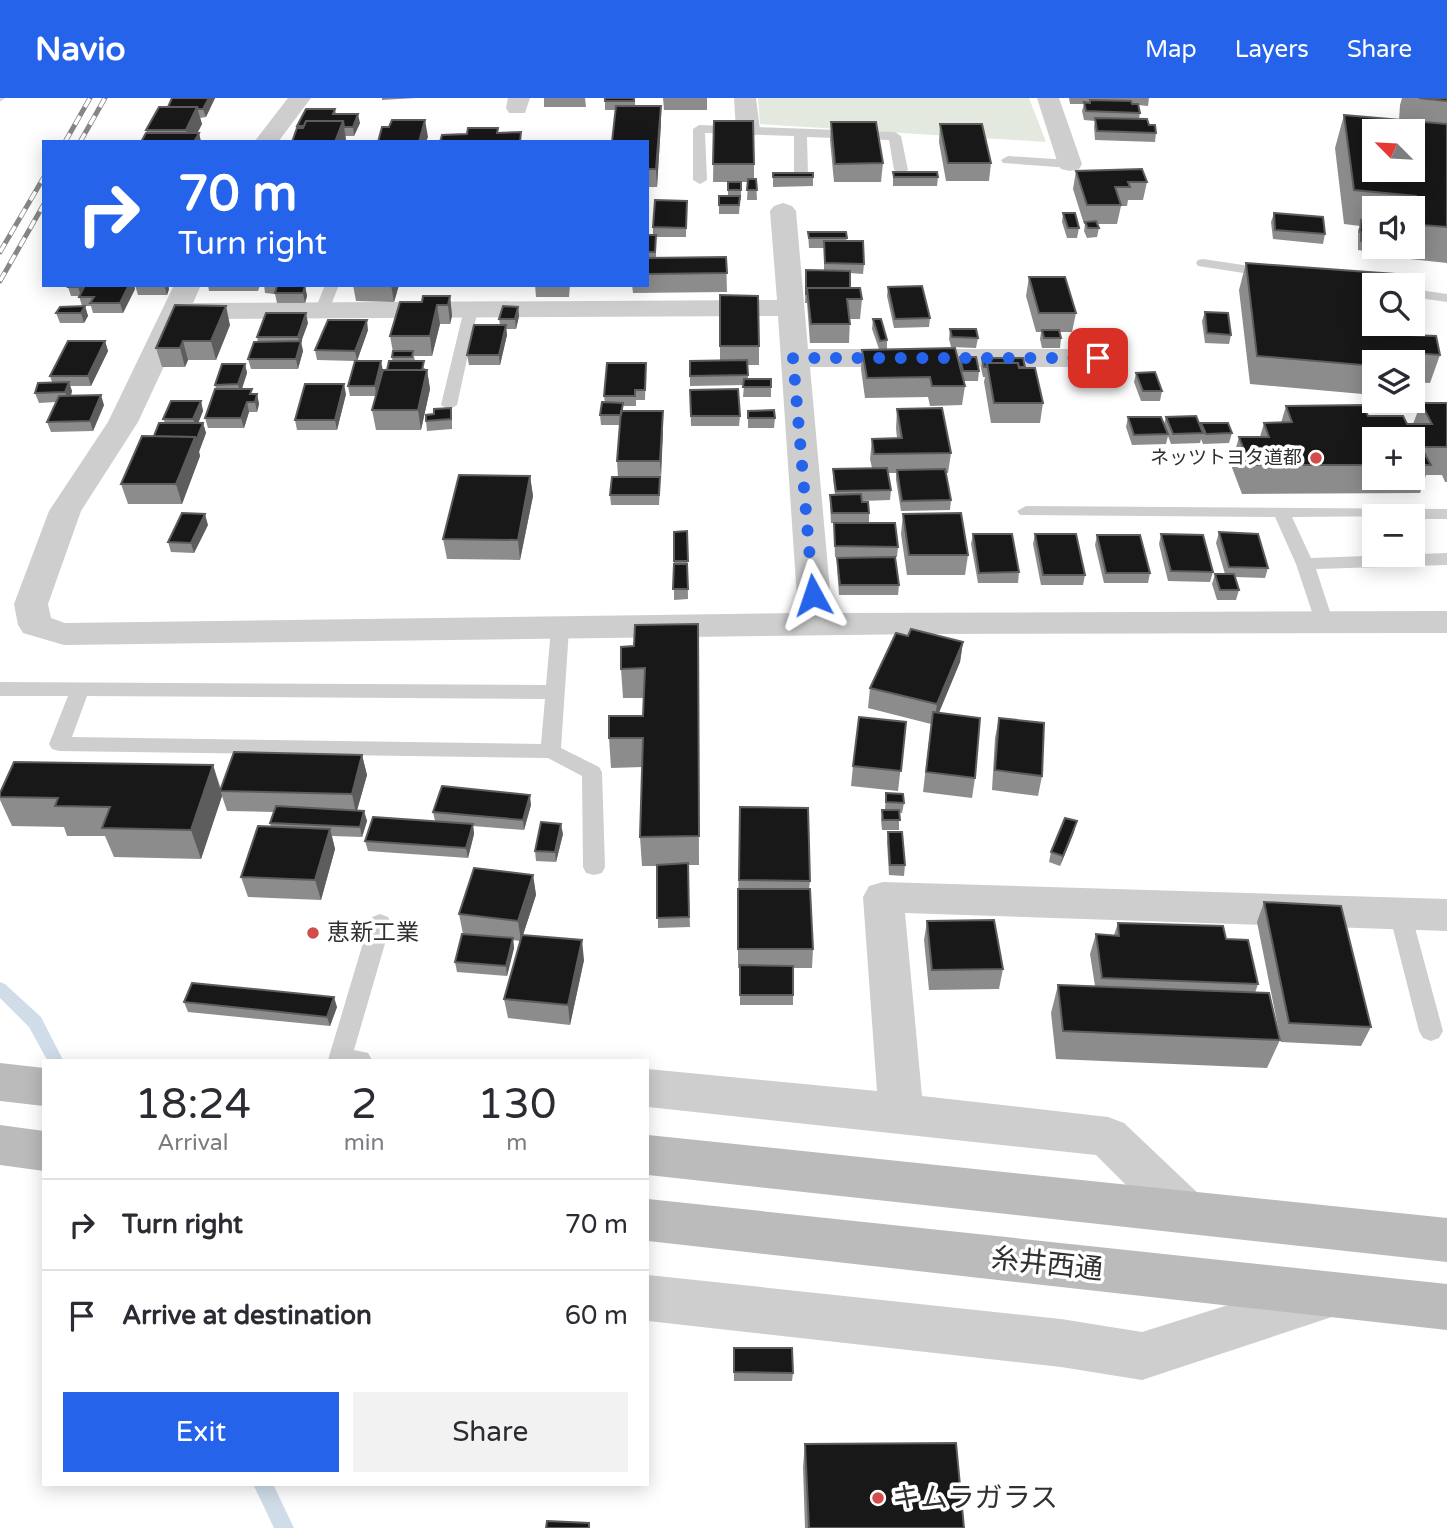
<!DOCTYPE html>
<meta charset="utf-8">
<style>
:root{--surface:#fff;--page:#f2f2f3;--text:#2b2b33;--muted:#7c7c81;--line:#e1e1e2;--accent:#2563eb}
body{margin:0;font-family:"Varela Round","Noto Sans JP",sans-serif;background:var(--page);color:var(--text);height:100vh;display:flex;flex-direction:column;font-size:26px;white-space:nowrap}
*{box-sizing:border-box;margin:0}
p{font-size:23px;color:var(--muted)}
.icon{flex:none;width:38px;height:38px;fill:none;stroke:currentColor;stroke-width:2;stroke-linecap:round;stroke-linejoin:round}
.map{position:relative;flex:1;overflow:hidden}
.panel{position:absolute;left:42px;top:961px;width:607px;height:427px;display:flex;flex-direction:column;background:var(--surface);border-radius:0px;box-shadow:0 4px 18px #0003}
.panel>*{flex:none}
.banner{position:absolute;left:42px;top:42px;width:607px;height:147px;border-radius:0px;box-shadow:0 4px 18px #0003;background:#2563eb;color:#fff;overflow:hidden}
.needle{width:46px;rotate:294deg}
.tools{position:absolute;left:1362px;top:21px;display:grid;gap:14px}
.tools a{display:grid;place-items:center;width:63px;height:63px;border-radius:0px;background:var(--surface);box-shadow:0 4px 18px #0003;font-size:35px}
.pin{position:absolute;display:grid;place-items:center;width:60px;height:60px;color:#fff;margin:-30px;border-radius:14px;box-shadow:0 4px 10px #0006}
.me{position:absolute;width:77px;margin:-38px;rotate:355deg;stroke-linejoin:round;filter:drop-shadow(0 0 5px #0008)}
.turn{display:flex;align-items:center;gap:24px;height:147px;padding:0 21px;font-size:32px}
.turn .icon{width:91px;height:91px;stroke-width:2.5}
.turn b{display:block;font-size:49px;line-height:60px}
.eta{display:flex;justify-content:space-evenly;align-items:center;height:119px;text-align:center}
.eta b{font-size:42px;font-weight:600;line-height:49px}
.button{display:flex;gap:14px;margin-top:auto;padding:14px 21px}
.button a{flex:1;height:80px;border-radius:0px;background:var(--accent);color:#fff;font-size:28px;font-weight:600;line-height:80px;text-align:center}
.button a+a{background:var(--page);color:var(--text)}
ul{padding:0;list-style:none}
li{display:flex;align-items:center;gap:21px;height:91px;padding:0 21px;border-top:2px solid var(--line)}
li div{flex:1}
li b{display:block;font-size:26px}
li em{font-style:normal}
header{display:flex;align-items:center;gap:42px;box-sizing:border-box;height:98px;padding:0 35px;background:var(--accent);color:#fff}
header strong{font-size:33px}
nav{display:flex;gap:38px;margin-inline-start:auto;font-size:24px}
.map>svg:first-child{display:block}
</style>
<header>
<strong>Navio</strong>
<nav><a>Map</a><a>Layers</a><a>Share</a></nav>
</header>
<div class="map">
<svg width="1447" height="1430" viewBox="0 0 1447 1430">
<rect width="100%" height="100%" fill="#fff"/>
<path fill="#e3e9df" d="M758 0H1029L1046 44 760 26Z"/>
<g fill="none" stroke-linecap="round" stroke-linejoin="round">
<path fill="#d0dde9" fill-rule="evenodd" d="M0 0H5L0 4Z
M0 884 5 886 41 919 63 962H47L29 929 0 900Z
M253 1386H273L294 1430H274Z"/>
<path fill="#cecece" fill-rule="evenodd" d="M699 27 895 34 901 38 908 72 901 76 894 72 889 42 807 39 808 77 801 81 794 77V38L705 35 707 82 700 86 693 82V31Z
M1008 58 1070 62 1077 66 1070 70 1003 65 1001 62Z
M1203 161 1270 171 1277 175 1270 179 1198 168 1196 165 1198 162Z
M325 187H339L329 212 322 216 315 212Z
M1412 191 1447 196V204L1412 199Z
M471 207 478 211 457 307 449 312 441 307 464 211Z
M1026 408 1447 411V421H1412V418L1292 419 1311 460 1447 455V467L1316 471 1333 523 1331 527H1317L1315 523 1296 466 1275 419 1020 417 1017 413Z
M560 525 567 527 569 531 561 650 599 669 602 674 605 769 602 775 594 777 586 775 583 769 582 678 548 660 59 653 52 651 49 646 68 598H0V584L546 587 551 531 553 527ZM87 598 545 601 541 646 72 639Z
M1400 806 1408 809 1411 815 1443 933 1439 940 1431 943 1423 940 1419 933 1389 815 1392 809Z
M380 816 388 819 391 825 354 952 368 955 372 962H328L369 825 372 819Z"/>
<path fill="#cecece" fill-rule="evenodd" d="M288 0H311L278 44H254Z
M508 0H530L525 15H509L506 10Z
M734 0H756L760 32 756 37H740L736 32Z
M1037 0H1059L1082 66 1079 71 1070 73 1061 71 1058 66Z
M783 105 792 108 796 113 808 251H1098L1108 254 1112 260 1108 266 1098 269H810L832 515 1447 513V535L928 536 64 547 23 535 18 527 14 506 49 413 108 324 174 187H201L193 205 777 202 770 113 774 108ZM778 218 798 515 65 525 51 520 48 506 81 413 138 324 186 221Z
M883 784 1447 801V833L905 815 922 998 1108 1019 1124 1025 1202 1099 1209 1114 1202 1129 1185 1135 1168 1129 1096 1057 648 1009V971L877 993 863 799 869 788Z
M1333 1174 1350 1181 1358 1197 1350 1213 1142 1282 1061 1269 648 1223V1177L1061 1221 1142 1234Z"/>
<path fill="#bbb" fill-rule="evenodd" d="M0 965 44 970V1008L0 1003Z
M0 1027 44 1033V1073L0 1067Z
M648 1037 1447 1120V1164L648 1077Z
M648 1101 1447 1186V1232L648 1143Z"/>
<defs>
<path id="rail" d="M65 44 90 0
M80 44 105 0
M0 154 44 79
M0 183 44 106"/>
</defs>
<use href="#rail" stroke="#868686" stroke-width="5"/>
<use href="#rail" stroke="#fff" stroke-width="3.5" stroke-dasharray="10" stroke-linecap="butt"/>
</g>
<path fill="#8c8c8c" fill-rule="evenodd" d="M215 0 206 19 200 20 202 26 197 35H199L201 44H141L147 35 146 32 168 9Z
M382 0H416L382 2Z
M544 0H585L586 9H544Z
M605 0H635V8H661V25L657 89H648V44L615 12H605Z
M663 0H707V12H664Z
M1069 0H1149L1148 8 1138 7 1140 15 1139 21 1149 27 1156 35 1155 44 1095 42 1094 29 1095 23 1084 22 1082 13 1084 6H1070Z
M1402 0H1447V165L1410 161 1408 149H1412V110H1374V149H1392L1389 157 1358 152V132L1360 128 1344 126 1335 50 1344 17 1399 22 1400 7Z
M335 11 336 16 360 25 354 38H345V44H292L297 28Z
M714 23 754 66V81H756L757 102H747L748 84H741V102H740L739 116H719V98H728V84H713Z
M831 24 883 65 881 84H834L830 42Z
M940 26 991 65 989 83H946L939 44Z
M1076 73 1147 84 1143 102H1128L1127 108H1121L1117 126H1097L1099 130 1097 139 1087 140 1084 133 1085 126H1084L1073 91Z
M893 74 938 79 937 88H893Z
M773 75 813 79V88L773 89Z
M687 103 686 139H656V160L726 159 727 194 633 195 632 187H648V137H653V129Z
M1063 115 1079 130 1077 140H1067L1062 124Z
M1274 115 1325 136 1323 146 1273 141 1271 124Z
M808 134 847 140 846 143 864 166 863 176 850 175V190L862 201 860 221H850L849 245H810L807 205H805L806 172H824V150H809Z
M1246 165 1410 237 1440 257 1430 285 1413 284 1412 286V264H1374V297L1250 286 1239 192Z
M1029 179 1076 215 1072 234H1060L1061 240 1060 250H1042L1040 241 1041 234H1036L1026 198Z
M85 187H134L135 191 123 215H93L91 208H82L79 198H71L68 189Z
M135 187H168L169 191 167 197H138Z
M208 187H260L258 193H209Z
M264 187 305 188 307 198 305 205H277L275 196 265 195Z
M353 187H399L394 204 356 203Z
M535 187H570L569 199H536Z
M888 189 930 220 929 229 894 230 887 198Z
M720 197 759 248V267H748V281L771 289V299H743L744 287 690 288V263L720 262Z
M450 198 452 218 450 226H440L432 258H414L415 263 427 272 430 291 421 332H376L372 312 376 298H350L348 288 355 263 317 262 315 252 368 232 357 263 383 272H387L392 263 393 254 390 238 422 204Z
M85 208 88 218 84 225H60L56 215Z
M518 209 519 218 516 231H506L507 237 500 267H469L467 257 500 227 499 221Z
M1205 214 1231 237 1229 246 1205 245 1202 223Z
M873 221 887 242V251L959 266 960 259 979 273 978 283H964L965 288 962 307 930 308 928 299 865 300 861 271 862 252 879 251 872 231Z
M308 225 301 244 303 253 298 271H251L248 261 258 244 257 239Z
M230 227 216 262H188L185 269H162L156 250Z
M950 231 978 240 976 250 951 249 949 241Z
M105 243 108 253 91 288H70L72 293 71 298 104 307 93 333 51 334 47 324 56 304 39 305 35 295 52 284 50 278Z
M1111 257 1124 263 1122 273H1110L1109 267Z
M982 260 1025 269V270L1043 305 1040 325H991L984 284 985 279H983L981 270Z
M646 265 645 302H636V308H623V313H663V332L659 407H611L610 397 618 379 617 363 620 327H601L600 317 605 305 604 298Z
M245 266 247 275 242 291 253 296H257L259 306 257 314H249L244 330H208L205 320 216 291 215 287Z
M1136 275 1162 293 1160 303H1141L1134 284Z
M690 292 740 318 739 328H691Z
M346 296 337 332H297L295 322Z
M201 303 203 313 198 325H203L206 335 199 353 200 358 182 406H128L121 386 154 338 165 325 163 321Z
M1421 305H1447V384H1445L1442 377H1426L1420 395 1242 396 1231 367 1239 339H1260L1264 325H1281L1286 308 1368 318 1407 326H1413ZM1374 341H1412V380H1374Z
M897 311 951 355 948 375H945L951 402 950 412 901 413 896 382V375H888L891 392 890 402 862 403 869 415V425L898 449 897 459H835L834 425H831L830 407V397H835L833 381V371L872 370 870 361 872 341 897 340 896 330Z
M748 313 775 320 774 330H748Z
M1128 319 1164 326 1166 319 1200 330 1201 325 1232 335 1229 345 1203 346 1201 341 1200 345 1171 346 1168 338 1166 346 1132 347 1126 329Z
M452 320V331L427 333 426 323Z
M530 378 533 398 520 462 447 461 443 441Z
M903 416 968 457 965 477H907L901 436Z
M208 427 194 455 171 454 168 444Z
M687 433 688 501 674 502V463Z
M1219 434 1268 470 1265 480 1235 479 1239 492 1236 502H1217L1212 486 1215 476H1225L1216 445Z
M973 436 1019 474 1018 485H978L971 446Z
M1035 436 1085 477 1083 487H1041L1033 446Z
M1161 436 1213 474 1210 484 1168 483 1159 446Z
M1097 437 1150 475 1148 485H1104L1095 447Z
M837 460 899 487 898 497H839L837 470Z
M698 526 699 767H688L690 829 658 830 657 768H642L640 739 642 669 611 670 609 640 643 618 644 600H623L621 571 634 548Z
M908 538 963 544 960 564 939 615 975 680 972 700 923 694 931 626 868 610 870 590Z
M999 620 1042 678 1038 698 992 692 995 640Z
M906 624 898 693 851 688 853 668Z
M362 657 367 677 357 712 364 713 367 723 362 739 332 738 335 751 321 802 248 799 241 779 271 729 270 725 274 714 227 713 222 698 201 761 114 759 105 738H67L64 729 12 728 0 702V695L213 667 221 691Z
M886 695 904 705 902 715H899V732H882L881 722 882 712H885Z
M531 707 524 732 473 728 474 736 468 760 368 753 365 743 435 723 433 714Z
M740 709 810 783 809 791 813 851 812 870H793V907H740V870H738V811Z
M888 734 905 767 904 778 889 777 887 744Z
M1074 734 1060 768 1049 764 1051 754Z
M563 736 556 764 536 763 535 753Z
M533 777 536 797 523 837 584 862 570 927 508 920 504 901 520 843 513 842 514 850 507 878 457 874 455 864 463 836 459 816Z
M1264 804 1371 929 1361 948 1281 944 1257 824Z
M927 823 1003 871 999 891 929 892 924 842Z
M1118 825 1226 841 1258 886 1255 895 1280 942 1267 970 1056 961 1051 915 1058 887 1095 888 1090 856 1096 836 1114 837Z
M184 904 337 909 330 928 188 914Z
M734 1250 793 1275 792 1283H734Z
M805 1346 964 1430H805L803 1369Z"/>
<path fill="#5d5d5d" d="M209 0H215L206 19 203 11Z
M661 8V25L657 89 656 71Z
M197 9 202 26 193 44H189L186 32Z
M358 16 360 25 354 38 353 29Z
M425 22 428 39 426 44H419Z
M343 23 346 41 345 44H335Z
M199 35 201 44H194Z
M79 187H85L81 198 78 189Z
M129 187H134L135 191 123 215 120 205Z
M164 187H168L169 191 167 197Z
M391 187H399L394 204Z
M305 188 307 198 305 205 303 195Z
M450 198 452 218 450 226 448 207Z
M437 207 440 226 432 258 430 238Z
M85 208 88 218 84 225 81 215Z
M226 208 230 227 216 262 211 243Z
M518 209 519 218 516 231 515 221Z
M306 215 308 225 301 244 303 253 298 271 296 261 300 248 298 239Z
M367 222 368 232 357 263 355 253Z
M506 227 507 237 500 267 499 257Z
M105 243 108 253 91 288 88 278Z
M183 243 188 262 185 269 180 250Z
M381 263 383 273 376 298 375 288Z
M245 266 247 275 240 296 238 286Z
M427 272 430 291 421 332 418 312Z
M69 284 72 293 69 304 65 294Z
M344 286 346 296 337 332 335 322Z
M257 296 259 306 257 314 255 304Z
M101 297 104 307 93 333 90 323Z
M201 303 203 313 196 331 193 321Z
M247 304 249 314 244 330 241 320Z
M663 313V332L661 382 660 363Z
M203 325 206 335 199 354 200 358 182 406 176 386 195 339Z
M530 378 533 398 520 462 518 442Z
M205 416 208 427 194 455 191 445Z
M963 544 960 564 934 626 937 606Z
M362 657 367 677 356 716 352 696Z
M213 667 222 698 201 761 191 732Z
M530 697 531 707 524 732 523 722Z
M364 713 367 723 362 739 360 729Z
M1077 723 1074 734 1060 768 1063 758Z
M473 726 474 736 468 760 466 750Z
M561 726 563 736 556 764 555 754Z
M330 731 335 751 321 802 315 782Z
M533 777 536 797 521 843 518 823Z
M513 840 514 850 507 878 506 868Z
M582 842 584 862 570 927 568 907Z
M334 899 337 909 330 928 327 919Z"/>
<path fill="#181818" stroke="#5d5d5d" stroke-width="2" fill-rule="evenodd" d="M172 0H209L203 11H198L197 9H168Z
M605 0H634V3H605Z
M1419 0H1447V3Z
M1090 2 1131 3 1132 6H1138L1140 15 1086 13 1084 4 1090 5Z
M616 8H661L656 71H648V44H612Z
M159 9H197L186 32H146Z
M306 11H335L333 16H358L353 29H344L343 23H306L304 28H297Z
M1344 17 1447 26V129L1421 127 1416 98 1354 92ZM1374 33H1412V72H1374Z
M1095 20 1147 21 1149 27H1155L1156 35 1097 33Z
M392 22H425L419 44H378L382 29H389Z
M306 23H343L335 44H292L297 30H303Z
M714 23H753L754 66H713Z
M831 24H876L883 65 835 66Z
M940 26H982L991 65H948Z
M468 30H498L497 35 521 34 520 44H440L442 37 467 36Z
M146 35H199L194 44H141Z
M1142 71 1147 84H1128L1130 89H1115L1121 107H1087L1076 73Z
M893 74H937L938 79H894Z
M773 75H813V79H773Z
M748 81H756L757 92H747Z
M728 84H741V92H728Z
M719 98H740L739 107H719Z
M655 102 687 103 686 130 653 129Z
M1063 115H1075L1079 130H1068Z
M1274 115 1323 119 1325 136 1275 132Z
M1361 122 1374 124V136L1360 134Z
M1096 123 1099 130H1088L1085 124Z
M808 134H846L847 140H809Z
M1361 136 1374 138V145L1361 143Z
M648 137H656L655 154H648Z
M824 143H863L864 166 825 165Z
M726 159 727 175 648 176V160Z
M1246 165 1395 176 1398 187H1374V226H1407L1410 237 1436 238 1440 257 1413 255 1418 271H1412V264H1374V268L1257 258Z
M806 172 850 173V190H807V196H806Z
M1029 179H1065L1076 215H1039Z
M69 187H79L78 189H68Z
M85 187H129L120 205H90L94 199H79Z
M277 188H305L303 195H275Z
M922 188 930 220 895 221 888 189Z
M807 190H860L862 201H847L850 226H811Z
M720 197 758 198 759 248H720Z
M423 198H450L448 207H437L430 238H390L400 204H422Z
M175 207 226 208 211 243H183L180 250H156Z
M85 208 81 215H56L60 209Z
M503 208 518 209 515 221H499Z
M1205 214 1228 215 1231 237 1207 235Z
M266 215H306L298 239H257Z
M873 221H881L887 242 880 243Z
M328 222H367L355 253 315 252Z
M474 227H506L499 257H467Z
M950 231H976L978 240 952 239Z
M1042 232H1059L1061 240H1044Z
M68 243H105L88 278H50Z
M301 243 296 261H248L254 244Z
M955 250 965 288H932L930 279 867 280 862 252Z
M393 253H413L412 259H392Z
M1111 257H1123L1124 263H1112Z
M960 259H976L979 273H963Z
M982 260H1023L1025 269H1019L1018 265H987L986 269H984Z
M747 262 748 277 690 278V263Z
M355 263H381L375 288H348Z
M389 263H424L422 272H387Z
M607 265H646L645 292H635V298H604Z
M987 265H1018L1019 270H1035L1043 305H994Z
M222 266H245L238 286 215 287Z
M383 272H427L418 312H372Z
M1155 274 1162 293H1143L1136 275Z
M744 281H771V289H743Z
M69 284 65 294 35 295 38 285Z
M305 286H344L335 322H295Z
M215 291H252L250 296H257L255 304H247L241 320H205Z
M738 291 740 318H691L690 292Z
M101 297 90 323 47 324 59 298Z
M171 303H201L193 321H163Z
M602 304 623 305 621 317H600Z
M1421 305H1447V349H1421L1431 367H1412V341H1374V367H1250L1239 339H1269L1264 325 1292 324 1286 308 1363 307 1368 318H1403L1407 326H1432Z
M451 310V321L426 323V317L434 316V311Z
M942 310 951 355 874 356 872 341 902 340 897 311Z
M774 312 775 320H748V313Z
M621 313H663L660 363H617Z
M1196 318 1203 335 1173 336 1166 319Z
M1128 319H1161L1168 336 1134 337Z
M159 325H203L196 343 195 339 154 338Z
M1201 325H1228L1232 335 1206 336Z
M142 338 195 339 176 386H121Z
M887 370 891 392 836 393 833 371Z
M945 371 951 402 902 403 897 372Z
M459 377 530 378 518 442 443 441Z
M612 379H660L659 397H610Z
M861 396 862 404H868L869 415H832L830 397Z
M182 415 205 416 191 445 168 444Z
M961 415 968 457H909L903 416Z
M834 425H895L898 449 835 448Z
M687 433 688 463H674V434Z
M1219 434 1258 436 1268 470 1229 469Z
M973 436H1012L1019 474 979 475Z
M1035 436H1076L1085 477H1043Z
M1161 436 1203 437 1213 474 1171 473Z
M1097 437H1140L1150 475H1106Z
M895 459 899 487H840L837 460Z
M674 466H687L688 491H673Z
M1215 476H1234L1239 492H1220Z
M698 526 699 738 640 739 643 640H609V618H643L645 570 621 571V549L634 548 635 527Z
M911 531 963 544 937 606 870 590 896 535 908 538Z
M933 614 980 620 975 680 926 674Z
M859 619 906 624 901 673 853 668Z
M999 620 1044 625 1042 678 995 672Z
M234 654 362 657 352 696 220 693Z
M14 664 213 667 191 732 102 730 110 709 55 708 58 700 0 699V695Z
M442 688 530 697 523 722 433 714Z
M886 695 903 696 904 705 886 704Z
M276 708 364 713 360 729 270 725Z
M740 709 808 710 810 783 739 782Z
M882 712H899L900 722H883Z
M373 719 473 726 466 750 365 743Z
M1065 720 1077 723 1063 758 1051 754Z
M541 724 561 726 555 754 535 753Z
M258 728 330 731 315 782 241 779Z
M888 734H902L905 767H890Z
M688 765 689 819 657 820V767Z
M474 770 533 777 518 823 459 816Z
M738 791H810L813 851H738Z
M1264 804 1341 808 1371 929 1289 925Z
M994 822 1003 871 932 872 927 823Z
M1118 825 1223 828 1226 841 1248 842 1258 886 1102 880 1096 836 1119 838Z
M462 836 513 840 506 868 455 864Z
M522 837 582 842 568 907 504 901Z
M740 867 793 868V897H740Z
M192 885 334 899 327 919 184 904Z
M1058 887 1269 895 1280 942 1063 933Z
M734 1250H792L793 1275 734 1274Z
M956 1345 964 1430H809L805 1346Z
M547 1423 589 1425V1430H546Z"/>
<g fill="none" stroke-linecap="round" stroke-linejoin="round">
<path stroke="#2563eb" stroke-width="12" stroke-dasharray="0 21.6" d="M813 497 793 260H1098"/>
</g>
<g fill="#d04d4c" stroke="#fff" stroke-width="2.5">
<circle cx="1316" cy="360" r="7"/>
<circle cx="313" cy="835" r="7"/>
<circle cx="878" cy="1400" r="7"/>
</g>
<g text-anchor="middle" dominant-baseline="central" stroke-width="7" stroke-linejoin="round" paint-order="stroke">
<g font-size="19" fill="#313131" stroke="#fff" text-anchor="end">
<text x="1302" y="360">ネッツトヨタ道都</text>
</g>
<g font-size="23" fill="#313131" stroke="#fff" text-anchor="start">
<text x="327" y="835">恵新工業</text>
</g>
<g font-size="28" fill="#313131" stroke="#fff">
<text transform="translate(1047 1166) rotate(6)">糸井西通</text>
</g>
<g font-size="28" fill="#313131" stroke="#fff" text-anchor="start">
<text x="892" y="1400">キムラガラス</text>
</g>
</g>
</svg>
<div class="tools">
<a><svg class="needle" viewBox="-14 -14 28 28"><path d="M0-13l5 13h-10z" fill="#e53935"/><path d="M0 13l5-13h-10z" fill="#7c7c81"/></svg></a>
<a><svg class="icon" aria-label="sound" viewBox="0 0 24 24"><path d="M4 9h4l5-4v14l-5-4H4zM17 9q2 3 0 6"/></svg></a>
<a><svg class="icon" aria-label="search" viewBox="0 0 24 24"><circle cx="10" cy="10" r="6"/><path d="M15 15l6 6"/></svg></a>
<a><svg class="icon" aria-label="layers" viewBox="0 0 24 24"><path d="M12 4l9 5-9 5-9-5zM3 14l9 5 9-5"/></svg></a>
<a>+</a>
<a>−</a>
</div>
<div class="pin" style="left:1098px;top:260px;background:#d93025"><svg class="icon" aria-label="arrive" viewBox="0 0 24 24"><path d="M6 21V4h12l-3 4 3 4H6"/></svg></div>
<svg class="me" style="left:813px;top:497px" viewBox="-20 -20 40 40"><path d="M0-17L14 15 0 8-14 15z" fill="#2563eb" stroke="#fff" stroke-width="4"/></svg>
<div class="banner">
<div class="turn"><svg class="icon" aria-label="right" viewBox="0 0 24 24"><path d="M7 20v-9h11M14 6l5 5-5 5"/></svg><div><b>70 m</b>Turn right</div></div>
</div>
<section class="panel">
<div class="eta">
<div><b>18:24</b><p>Arrival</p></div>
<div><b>2</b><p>min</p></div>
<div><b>130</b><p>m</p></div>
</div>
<ul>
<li><svg class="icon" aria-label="right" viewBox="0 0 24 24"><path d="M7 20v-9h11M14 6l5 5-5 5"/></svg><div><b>Turn right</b></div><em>70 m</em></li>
<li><svg class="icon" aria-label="arrive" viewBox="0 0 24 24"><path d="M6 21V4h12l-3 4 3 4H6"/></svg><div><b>Arrive at destination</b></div><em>60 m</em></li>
</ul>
<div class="button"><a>Exit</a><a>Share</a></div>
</section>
</div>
